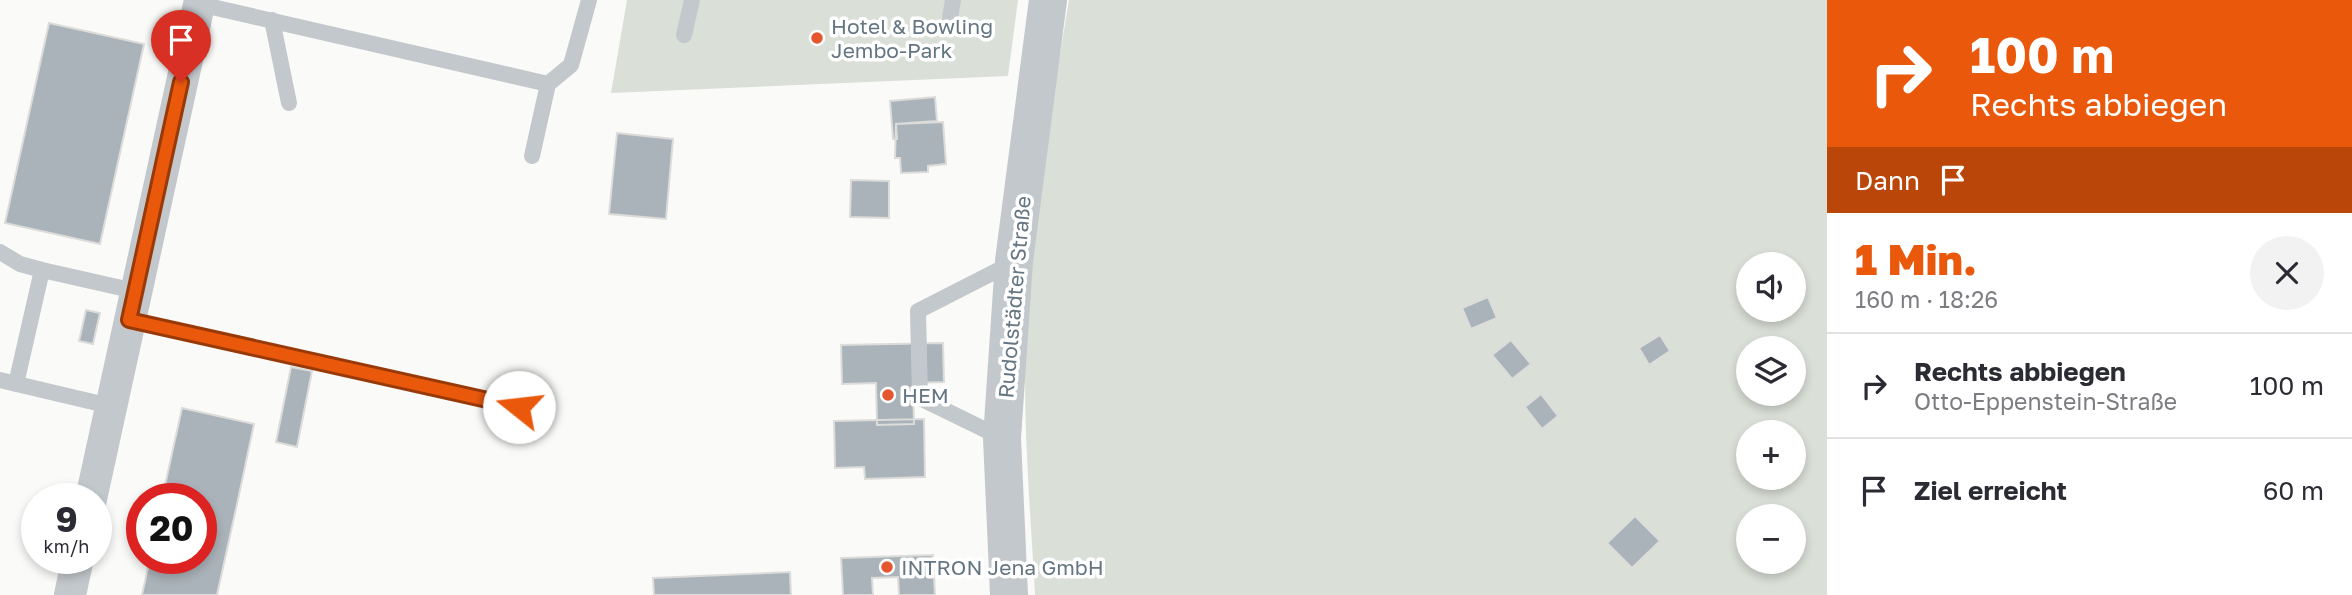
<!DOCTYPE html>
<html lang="de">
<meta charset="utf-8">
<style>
:root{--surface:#fff;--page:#f2f2f3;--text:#2b2b33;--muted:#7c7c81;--line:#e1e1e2;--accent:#ea580c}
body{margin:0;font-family:"Golos Text",sans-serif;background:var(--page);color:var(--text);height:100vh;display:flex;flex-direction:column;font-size:26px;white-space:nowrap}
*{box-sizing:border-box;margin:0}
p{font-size:23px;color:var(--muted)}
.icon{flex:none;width:38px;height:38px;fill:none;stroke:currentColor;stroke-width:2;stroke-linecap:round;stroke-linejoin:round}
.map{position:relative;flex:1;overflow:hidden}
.side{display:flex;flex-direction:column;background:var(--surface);width:525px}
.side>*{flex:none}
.top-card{background:#ea580c;color:#fff;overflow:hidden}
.tools{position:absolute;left:1736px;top:252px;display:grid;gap:14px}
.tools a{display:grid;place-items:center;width:70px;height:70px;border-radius:50%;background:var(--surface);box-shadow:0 4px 10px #0003;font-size:35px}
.speed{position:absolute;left:21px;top:483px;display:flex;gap:14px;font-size:35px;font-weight:700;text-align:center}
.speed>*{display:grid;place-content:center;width:91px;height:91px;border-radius:50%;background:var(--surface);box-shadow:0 4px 10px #0003;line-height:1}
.speed small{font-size:18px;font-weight:400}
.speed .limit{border:10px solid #d22;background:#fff;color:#111}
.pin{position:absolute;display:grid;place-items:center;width:60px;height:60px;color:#fff;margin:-72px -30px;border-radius:50% 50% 50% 0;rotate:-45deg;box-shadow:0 0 7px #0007}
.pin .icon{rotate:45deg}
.me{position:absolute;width:77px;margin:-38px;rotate:286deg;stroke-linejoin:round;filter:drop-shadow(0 0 5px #0008)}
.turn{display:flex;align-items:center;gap:24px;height:147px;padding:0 28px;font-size:32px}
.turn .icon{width:91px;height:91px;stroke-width:2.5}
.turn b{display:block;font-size:49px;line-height:60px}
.then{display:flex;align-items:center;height:66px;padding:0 28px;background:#0003;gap:14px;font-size:26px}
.round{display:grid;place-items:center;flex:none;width:74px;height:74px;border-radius:37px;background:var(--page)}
.headline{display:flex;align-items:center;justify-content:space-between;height:119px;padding:0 28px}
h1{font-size:42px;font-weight:800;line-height:52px;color:var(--accent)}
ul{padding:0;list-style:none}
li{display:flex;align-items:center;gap:21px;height:105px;padding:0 28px;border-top:2px solid var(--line)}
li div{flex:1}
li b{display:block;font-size:26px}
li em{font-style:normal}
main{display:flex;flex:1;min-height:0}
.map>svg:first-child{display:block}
</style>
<main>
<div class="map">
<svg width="1827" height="595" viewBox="0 0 1827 595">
<rect width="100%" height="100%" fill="#fafaf8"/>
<path fill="#dadfd7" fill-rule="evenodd" d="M627 0H1018L1008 76 611 93Z
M1069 0H1827V595H1035C1030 501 1021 407 1027 312 1034 207 1052 104 1069 0ZM1748 264H1794V310H1748ZM1748 348H1794V394H1748ZM1748 432H1794V478H1748ZM1748 516H1794V562H1748Z"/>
<path fill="#aab3b9" stroke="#dcdcda" stroke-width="2" d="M49 23 144 44 100 244 5 223Z
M935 97 937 121 896 124 897 139H893L890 101Z
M943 122 946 164 928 166V172L901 173 900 158H895L896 124Z
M617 133 673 139 666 219 609 214Z
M851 180 889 181V218L850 217Z
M1488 297 1497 318 1471 329 1462 308Z
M86 310 100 313 93 344 79 341Z
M1660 335 1670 351 1649 365 1639 348Z
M1511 340 1531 364 1512 379 1492 355Z
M943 343 944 382 913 383 914 424 877 425 876 383 842 384 841 345Z
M291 367 312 371 297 447 276 442Z
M1541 394 1558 416 1542 429 1525 407Z
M182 408 254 424 239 495 217 595H142L150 558H201V499H162Z
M924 419 925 477 865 479 864 467 835 468 834 421Z
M1635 516 1660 541 1632 568 1607 543Z
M933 555 935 595H899L898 577 872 578 873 595H843L841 558Z
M790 572 791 595H654L653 578Z"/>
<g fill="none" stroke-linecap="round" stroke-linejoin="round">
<path stroke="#c3c8cc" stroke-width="16" d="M199 4 548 84 571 65 589 0
M950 18 953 0
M272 20 289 103
M684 35 692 0
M532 156 548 84
M0 252 20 264 42 270
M129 320 519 407
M0 380 110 406
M16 384 42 270 135 291
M1002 438 920 398 918 311 1012 263"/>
<path stroke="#c3c8cc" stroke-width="32" d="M91 499 200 0
M70 595 78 558"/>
<path stroke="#c3c8cc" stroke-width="38" d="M1009 595 1002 438 1014 261 1048 0"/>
</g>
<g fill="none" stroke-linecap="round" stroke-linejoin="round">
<defs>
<path id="route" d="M181 82 129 320 519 407"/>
</defs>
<use href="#route" stroke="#983908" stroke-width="18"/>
<use href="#route" stroke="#ea580c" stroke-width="12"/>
</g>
<g fill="#e4572e" stroke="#fff" stroke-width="2.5">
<circle cx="817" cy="38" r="7"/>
<circle cx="888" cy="395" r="7"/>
<circle cx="887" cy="567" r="7"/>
</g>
<g text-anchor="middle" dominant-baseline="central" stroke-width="7" stroke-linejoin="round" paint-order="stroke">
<g font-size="21" fill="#657683" stroke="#fff" text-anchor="start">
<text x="831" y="26">Hotel &amp; Bowling<tspan x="831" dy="24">Jembo-Park</tspan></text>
<text x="902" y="395">HEM</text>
<text x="901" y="567">INTRON Jena GmbH</text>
</g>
<g font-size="21" fill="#657683" stroke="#fff">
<text transform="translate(1014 297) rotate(-85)">Rudolstädter Straße</text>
</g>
</g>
</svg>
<div class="tools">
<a><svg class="icon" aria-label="sound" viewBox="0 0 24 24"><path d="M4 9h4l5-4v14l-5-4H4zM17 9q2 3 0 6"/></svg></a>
<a><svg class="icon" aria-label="layers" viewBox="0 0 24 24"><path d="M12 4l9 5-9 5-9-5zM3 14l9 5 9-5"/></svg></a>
<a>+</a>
<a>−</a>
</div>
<div class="speed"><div>9<small>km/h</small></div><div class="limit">20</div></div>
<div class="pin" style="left:181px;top:82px;background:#d93025"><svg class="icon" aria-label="arrive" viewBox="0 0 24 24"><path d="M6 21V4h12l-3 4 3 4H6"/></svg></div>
<svg class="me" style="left:519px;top:407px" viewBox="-20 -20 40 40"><circle r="19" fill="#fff"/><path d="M0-13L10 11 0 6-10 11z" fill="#ea580c"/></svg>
</div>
<section class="side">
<div class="top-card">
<div class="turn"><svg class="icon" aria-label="right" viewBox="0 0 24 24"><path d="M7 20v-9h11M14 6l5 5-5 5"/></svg><div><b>100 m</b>Rechts abbiegen</div></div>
<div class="then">Dann<svg class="icon" aria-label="arrive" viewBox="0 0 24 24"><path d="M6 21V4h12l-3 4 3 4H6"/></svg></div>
</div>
<div class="headline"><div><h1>1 Min.</h1><p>160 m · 18:26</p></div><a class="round"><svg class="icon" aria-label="close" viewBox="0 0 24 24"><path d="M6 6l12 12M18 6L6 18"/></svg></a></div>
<ul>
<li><svg class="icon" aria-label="right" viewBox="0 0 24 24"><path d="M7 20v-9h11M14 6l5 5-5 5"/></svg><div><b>Rechts abbiegen</b><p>Otto-Eppenstein-Straße</p></div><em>100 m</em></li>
<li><svg class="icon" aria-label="arrive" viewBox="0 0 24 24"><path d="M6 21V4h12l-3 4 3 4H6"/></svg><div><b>Ziel erreicht</b></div><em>60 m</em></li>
</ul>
</section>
</main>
